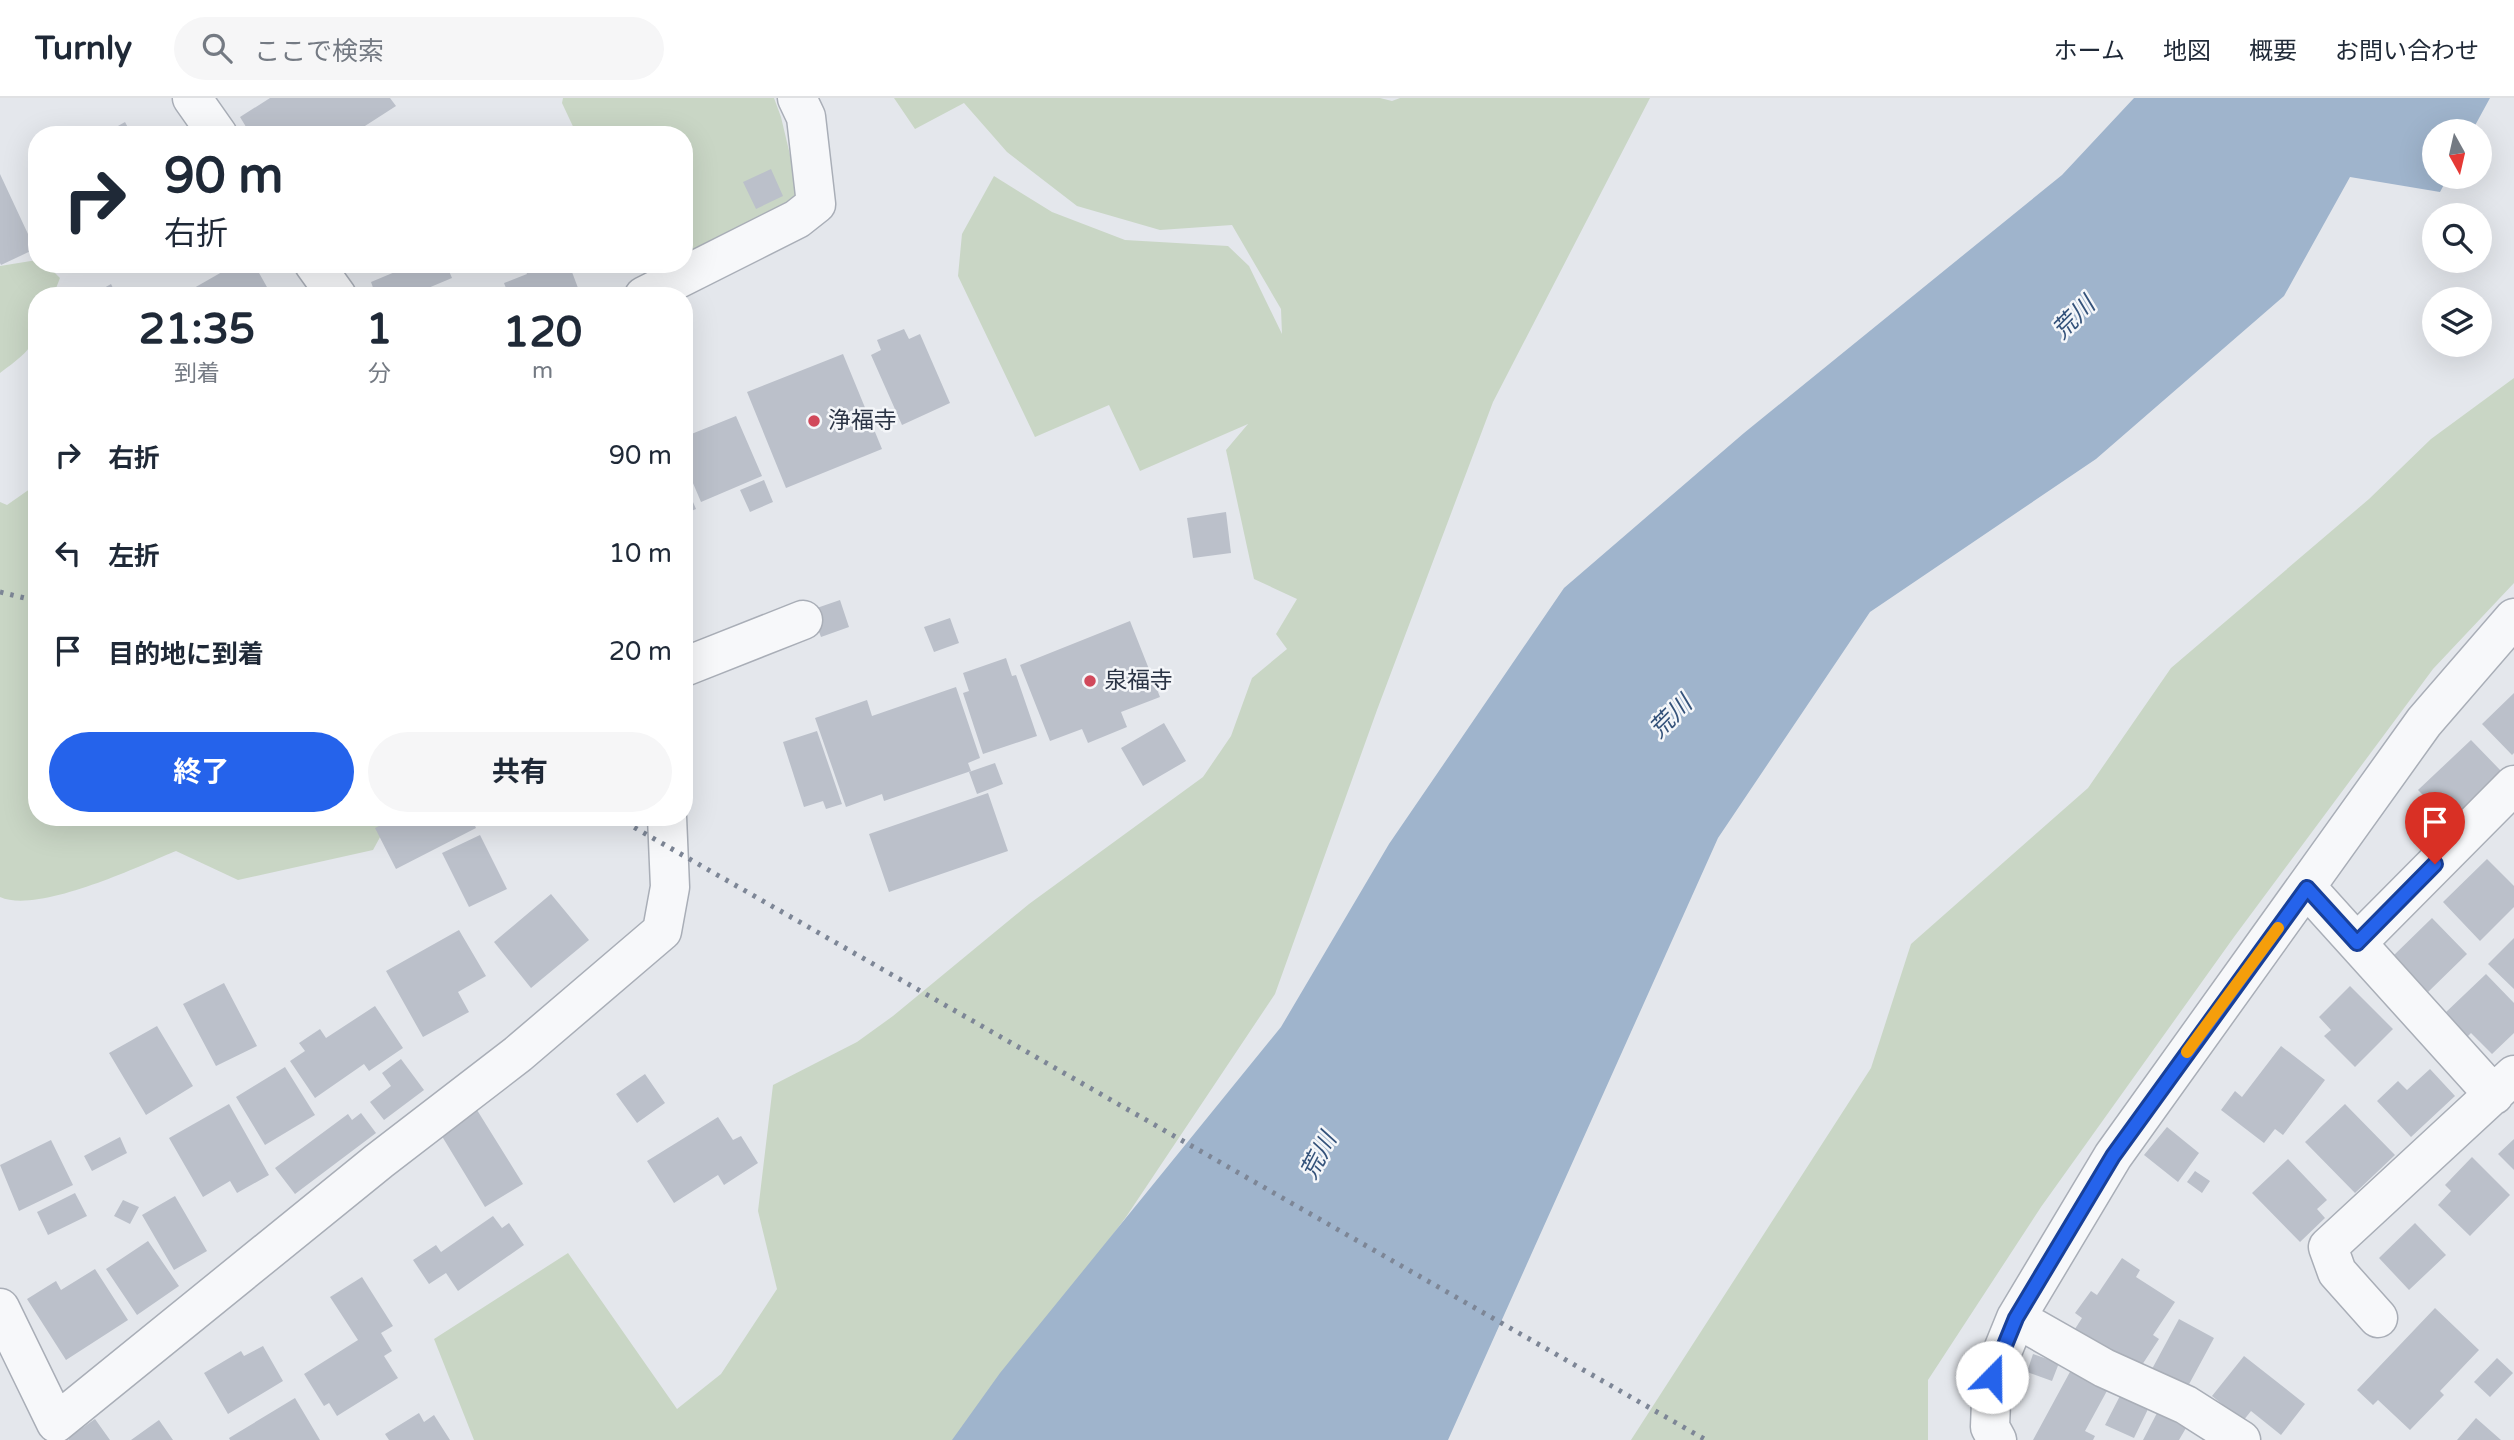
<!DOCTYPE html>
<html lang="ja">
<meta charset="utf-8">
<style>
:root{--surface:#fff;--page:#f6f6f7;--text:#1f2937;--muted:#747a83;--line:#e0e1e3;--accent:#2563eb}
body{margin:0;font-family:"Varela Round","Noto Sans JP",sans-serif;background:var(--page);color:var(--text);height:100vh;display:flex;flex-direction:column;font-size:26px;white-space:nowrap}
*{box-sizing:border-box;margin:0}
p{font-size:23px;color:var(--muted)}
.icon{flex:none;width:38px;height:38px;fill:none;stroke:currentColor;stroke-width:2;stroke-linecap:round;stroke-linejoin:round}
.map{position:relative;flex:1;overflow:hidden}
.sheet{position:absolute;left:28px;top:189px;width:665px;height:539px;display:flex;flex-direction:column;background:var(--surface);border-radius:28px;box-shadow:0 7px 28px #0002}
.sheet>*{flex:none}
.top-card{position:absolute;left:28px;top:28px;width:665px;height:147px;border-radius:28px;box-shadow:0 7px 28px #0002;background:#fff;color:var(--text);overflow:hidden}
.needle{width:46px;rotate:172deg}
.controls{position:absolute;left:2422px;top:21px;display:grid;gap:14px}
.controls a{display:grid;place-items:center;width:70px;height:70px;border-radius:50%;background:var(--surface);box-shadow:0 7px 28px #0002;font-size:35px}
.pin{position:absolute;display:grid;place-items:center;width:60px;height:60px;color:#fff;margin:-72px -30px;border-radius:50% 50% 50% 0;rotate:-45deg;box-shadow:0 0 7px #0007}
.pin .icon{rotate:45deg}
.me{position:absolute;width:77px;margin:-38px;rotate:22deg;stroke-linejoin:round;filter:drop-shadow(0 0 5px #0008)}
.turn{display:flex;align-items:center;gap:24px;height:147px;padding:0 21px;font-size:32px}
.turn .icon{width:91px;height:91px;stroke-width:2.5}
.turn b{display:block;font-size:49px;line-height:60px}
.eta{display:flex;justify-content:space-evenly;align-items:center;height:119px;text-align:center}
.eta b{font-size:42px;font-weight:700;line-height:49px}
.action{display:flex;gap:14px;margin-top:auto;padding:14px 21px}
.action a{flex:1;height:80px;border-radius:42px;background:var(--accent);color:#fff;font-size:28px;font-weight:700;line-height:80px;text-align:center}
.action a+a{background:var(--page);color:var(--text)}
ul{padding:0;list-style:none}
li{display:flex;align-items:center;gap:21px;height:98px;padding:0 21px}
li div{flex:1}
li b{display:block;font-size:26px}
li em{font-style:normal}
header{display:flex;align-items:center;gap:42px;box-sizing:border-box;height:98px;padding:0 35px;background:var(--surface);border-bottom:2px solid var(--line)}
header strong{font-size:33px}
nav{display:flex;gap:38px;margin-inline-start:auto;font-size:24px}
.search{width:490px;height:63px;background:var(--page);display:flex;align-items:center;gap:18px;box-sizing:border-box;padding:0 24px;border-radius:38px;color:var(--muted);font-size:26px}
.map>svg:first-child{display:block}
</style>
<header>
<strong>Turnly</strong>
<div class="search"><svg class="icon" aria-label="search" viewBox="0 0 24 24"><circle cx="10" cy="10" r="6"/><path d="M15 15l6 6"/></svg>ここで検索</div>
<nav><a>ホーム</a><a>地図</a><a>概要</a><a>お問い合わせ</a></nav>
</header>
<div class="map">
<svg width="2514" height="1342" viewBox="0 0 2514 1342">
<rect width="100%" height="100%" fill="#e4e7ec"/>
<path fill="#c9d6c5" d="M563 0H774L781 19 799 95 790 110 684 162V37H577L562 5Z
M894 0H1380L1392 3 1400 0H1650L1493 304 1377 612 1275 896 1126 1119 959 1342H474L434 1241 568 1155 677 1311 721 1276 777 1191 758 1113 773 987 857 944 893 918 1029 806 1203 679 1231 638 1252 580 1287 551 1276 536 1297 501 1254 481 1226 352 1248 326 1140 373 1109 307 1035 339 958 178 962 136 994 78 1052 114 1125 142 1228 148 1249 168 1282 236 1281 211 1232 127 1160 132 1077 108 1007 54 964 5 915 31Z
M37 162V166H46L60 180 53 198H37C37 245 39 246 0 275V168Z
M2514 280V485L2433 571 2234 839 2041 1109 1928 1282V1342H1631L1871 970 1911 846 2088 690 2171 570 2369 401 2431 341Z
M37 386V719H391L373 752 238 782 176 753C137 769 38 816 0 799V404L7 407Z"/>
<path fill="#9fb4cc" d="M2134 0H2490L2472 33H2434V79H2448L2440 94 2350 79 2284 198 2096 361 1870 514 1718 740 1448 1342H952L1000 1275 1281 929 1389 746 1564 490 1744 335 2062 77Z"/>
<path fill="#bbc0ca" d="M270 0H390L396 8 351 37H346L341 29 328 37H251L240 19Z
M125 24 132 37H102Z
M771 71 783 98 756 111 743 84Z
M0 76 35 151 1 167 0 165Z
M236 166H254L272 198H180Z
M414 166H446L452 180 409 198H376L371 184Z
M539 166H569L581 198H509L504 185 527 176 525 172Z
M111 186 117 198H90Z
M904 231 909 241 920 236 950 305 902 327 871 257 881 252 877 242Z
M843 256 882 351 786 390 747 294Z
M736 318 762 378 701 404 684 364V339Z
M764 382 773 404 750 414 740 392Z
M684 383 696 411 684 416Z
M1226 414 1231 455 1193 460 1187 420Z
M840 502 849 529 821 539 811 512Z
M950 520 959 545 934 554 924 529Z
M1130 523 1160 599 1121 614 1127 629 1088 645 1082 631 1050 643 1020 567Z
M1006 560 1012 578 1016 577 1037 638 983 656 963 595 969 593 963 575Z
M956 589 980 660 968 665 971 673 884 703 882 696 846 709 815 620 867 602 872 618Z
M2514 595V655L2512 657 2482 626Z
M1164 625 1186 663 1143 688 1121 650Z
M817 633 842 706 826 711 823 703 804 709 783 644Z
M2471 642 2503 675 2450 725 2418 692Z
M995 665 1003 686 977 696 969 674Z
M988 695 1008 753 889 794 869 736Z
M396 719H471L476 730 396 771 375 730Z
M480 737 507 791 469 809 442 755Z
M2487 761 2514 788V809L2480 843 2443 804Z
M551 796 589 842 531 890 494 844Z
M2432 820 2467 856 2426 896 2391 860Z
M459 832 486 878 458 894 469 914 423 939 386 873Z
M2514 840V891L2488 866Z
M2486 876 2514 905V935L2492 956 2471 935 2466 940 2444 916Z
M224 885 257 948 216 968 183 906Z
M2350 888 2393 931 2355 969 2324 938 2331 932 2319 919Z
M375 908 403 950 369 973 364 966 315 1000 290 963 305 953 299 945 320 931 326 940Z
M157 928 193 988 146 1017 109 955Z
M2281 948 2325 982 2283 1037 2275 1031 2264 1045 2221 1012 2235 993 2242 999Z
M401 961 424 992 384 1022 370 1004 391 988 382 975Z
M285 969 315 1017 265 1047 236 999Z
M2430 971 2455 998 2411 1039 2377 1003 2398 983 2407 992Z
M645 976 665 1005 637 1025 616 996Z
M229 1006 269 1077 237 1095 230 1083 203 1099 169 1040Z
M2345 1006 2395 1057 2355 1095 2305 1044Z
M477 1012 523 1086 485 1109 440 1035Z
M361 1015 376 1035 295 1096 275 1070 348 1016 352 1022Z
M718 1019 733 1042 741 1038 758 1065 724 1087 718 1077 674 1105 647 1063Z
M2167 1029 2199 1055 2178 1084 2144 1057Z
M120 1039 127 1055 92 1073 84 1058Z
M2514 1041V1072L2498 1056Z
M51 1042 73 1087 19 1113 0 1067Z
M2472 1059 2510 1097 2470 1138 2438 1107 2451 1093 2445 1087Z
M2288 1061 2327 1102 2317 1111 2325 1120 2300 1144 2252 1095Z
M2195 1073 2210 1083 2202 1095 2187 1084Z
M75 1095 87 1118 48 1137 37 1114Z
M175 1098 207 1153 174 1172 142 1117Z
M123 1102 139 1109 130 1126 114 1118Z
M493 1118 502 1130 509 1125 524 1147 458 1193 446 1175 429 1186 413 1162 436 1147 441 1154Z
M2415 1125 2446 1157 2409 1192 2379 1160Z
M148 1143 179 1188 137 1217 106 1171Z
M2122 1160 2140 1172 2136 1179 2175 1204 2153 1237 2159 1241 2140 1270 2073 1234 2082 1220 2075 1215 2091 1193 2097 1197Z
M95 1171 128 1222 66 1262 27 1201 56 1183 61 1192Z
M362 1179 393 1228 381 1235 392 1253 384 1258 398 1280 337 1318 329 1305 324 1308 304 1276 358 1242 330 1199Z
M2435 1210 2479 1252 2440 1293 2444 1297 2410 1332 2378 1302 2373 1307 2357 1292Z
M2179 1221 2214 1240 2187 1290 2152 1271Z
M263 1248 283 1283 228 1316 204 1275 241 1253 244 1258Z
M2033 1256 2059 1265 2052 1283 2027 1274Z
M2244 1258 2305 1306 2281 1337 2251 1313 2243 1323 2212 1298Z
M2497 1260 2513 1275 2490 1299 2474 1284Z
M2071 1272 2108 1291 2085 1333 2095 1338 2093 1342H2033Z
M2122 1294 2150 1307 2134 1340 2105 1327Z
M295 1300 320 1342H230L229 1340Z
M419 1315 424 1324 434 1317 450 1342H389L385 1336Z
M2157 1315 2186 1330 2179 1342H2143Z
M2476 1320 2501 1342H2457Z
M95 1321 110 1342H69L68 1340Z
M159 1322 173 1342H131Z"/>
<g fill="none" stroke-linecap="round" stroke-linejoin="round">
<defs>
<path id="minor" d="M192 0 218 37
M314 166 337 198
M644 198 797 121 816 106 806 19 797 0
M684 569 803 522
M2307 790 2494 997
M2357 845 2514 687
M0 1210 56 1325 379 1063 518 956 662 833 670 789 667 719
M2016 1220 2104 1270 2186 1307 2241 1342
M2378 1220 2337 1174 2328 1149 2514 977
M1997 1342 1990 1329 1992 1279 2016 1220 2113 1058 2424 624 2514 520"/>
</defs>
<use href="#minor" stroke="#a9aeb7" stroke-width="41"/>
<use href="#minor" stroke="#f7f8fa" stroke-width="38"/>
<path stroke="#7d8696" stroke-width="5" stroke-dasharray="3.5 7" stroke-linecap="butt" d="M0 494 37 503
M616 719 1706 1342"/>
</g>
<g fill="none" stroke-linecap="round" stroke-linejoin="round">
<defs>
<path id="route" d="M1992 1279 2016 1220 2113 1058 2307 790 2357 845 2435 766"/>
</defs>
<use href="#route" stroke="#184099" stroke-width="18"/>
<use href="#route" stroke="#2563eb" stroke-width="12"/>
<path stroke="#f59e0b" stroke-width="12" d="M2187 954 2278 830"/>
</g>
<g fill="#d1495b" stroke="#f4f6f9" stroke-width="2.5">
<circle cx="814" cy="323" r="7"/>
<circle cx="1090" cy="583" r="7"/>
</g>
<g text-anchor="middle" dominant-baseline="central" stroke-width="5" stroke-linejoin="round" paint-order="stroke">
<g font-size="23" fill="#2b3445" stroke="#f4f6f9" text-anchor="start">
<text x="828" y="323">浄福寺</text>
<text x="1104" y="583">泉福寺</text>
</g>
<g font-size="24" font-style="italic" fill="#34527a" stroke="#f4f6f9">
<text transform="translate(2074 220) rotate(-45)">荒川</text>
<text transform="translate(1671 619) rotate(-45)">荒川</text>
<text transform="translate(1319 1058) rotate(-62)">荒川</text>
</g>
</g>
</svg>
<div class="controls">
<a><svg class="needle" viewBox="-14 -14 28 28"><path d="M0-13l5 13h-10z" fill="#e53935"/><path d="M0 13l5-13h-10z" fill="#747a83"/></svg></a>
<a><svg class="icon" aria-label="search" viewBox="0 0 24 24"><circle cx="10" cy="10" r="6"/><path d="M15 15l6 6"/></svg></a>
<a><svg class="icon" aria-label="layers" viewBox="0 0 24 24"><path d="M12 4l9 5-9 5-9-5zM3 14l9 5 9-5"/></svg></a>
</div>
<div class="pin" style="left:2435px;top:766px;background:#d93025"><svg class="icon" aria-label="arrive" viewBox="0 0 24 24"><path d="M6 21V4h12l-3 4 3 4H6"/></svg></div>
<svg class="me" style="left:1992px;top:1279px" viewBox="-20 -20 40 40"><circle r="19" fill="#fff"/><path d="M0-13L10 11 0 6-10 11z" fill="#2563eb"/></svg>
<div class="top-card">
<div class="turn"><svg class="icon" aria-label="right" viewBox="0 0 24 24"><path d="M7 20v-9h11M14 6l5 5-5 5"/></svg><div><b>90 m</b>右折</div></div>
</div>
<section class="sheet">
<div class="eta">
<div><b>21:35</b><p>到着</p></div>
<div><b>1</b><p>分</p></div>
<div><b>120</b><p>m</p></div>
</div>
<ul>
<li><svg class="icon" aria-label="right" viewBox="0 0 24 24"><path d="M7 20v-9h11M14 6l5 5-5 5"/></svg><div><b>右折</b></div><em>90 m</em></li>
<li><svg class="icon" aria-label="left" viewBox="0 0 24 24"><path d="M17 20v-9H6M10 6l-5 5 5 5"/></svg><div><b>左折</b></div><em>10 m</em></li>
<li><svg class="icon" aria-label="arrive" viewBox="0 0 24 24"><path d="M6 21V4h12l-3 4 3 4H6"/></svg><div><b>目的地に到着</b></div><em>20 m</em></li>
</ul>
<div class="action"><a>終了</a><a>共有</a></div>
</section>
</div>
